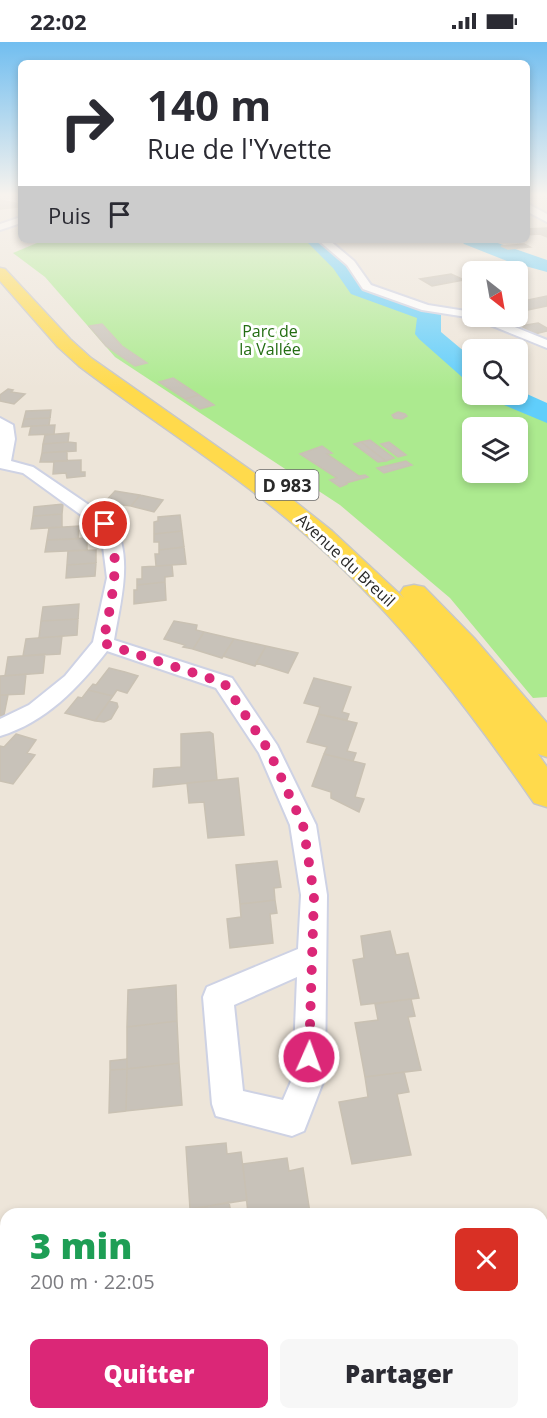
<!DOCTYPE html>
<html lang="fr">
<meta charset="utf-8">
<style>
:root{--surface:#fff;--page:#f7f7f7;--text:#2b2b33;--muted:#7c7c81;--accent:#db2777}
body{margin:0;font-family:"Open Sans",sans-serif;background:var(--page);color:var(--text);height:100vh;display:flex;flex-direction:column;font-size:22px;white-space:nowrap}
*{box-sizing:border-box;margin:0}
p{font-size:20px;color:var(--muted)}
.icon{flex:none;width:33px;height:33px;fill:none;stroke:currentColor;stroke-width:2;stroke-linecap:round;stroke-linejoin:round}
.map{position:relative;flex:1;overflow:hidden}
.details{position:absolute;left:0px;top:1166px;width:548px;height:212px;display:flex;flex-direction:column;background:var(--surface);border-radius:18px 18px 0 0;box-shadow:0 3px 9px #0003}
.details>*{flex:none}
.guide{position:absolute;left:18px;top:18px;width:512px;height:183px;border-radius:9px;box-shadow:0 3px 9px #0003;background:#fff;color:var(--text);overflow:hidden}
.needle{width:39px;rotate:149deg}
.controls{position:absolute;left:462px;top:219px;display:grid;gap:12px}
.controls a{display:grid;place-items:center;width:66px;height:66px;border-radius:9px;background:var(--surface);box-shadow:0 3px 9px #0003;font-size:30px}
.pin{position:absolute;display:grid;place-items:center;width:51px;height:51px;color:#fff;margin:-26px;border:3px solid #fff;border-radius:50%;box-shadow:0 2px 6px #0007}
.me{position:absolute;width:66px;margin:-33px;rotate:2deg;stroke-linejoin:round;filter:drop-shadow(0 0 4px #0008)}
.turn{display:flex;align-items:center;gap:21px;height:126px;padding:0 30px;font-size:27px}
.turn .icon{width:78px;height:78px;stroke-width:2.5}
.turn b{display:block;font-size:42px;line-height:51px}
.then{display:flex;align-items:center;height:57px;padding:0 30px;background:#0003;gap:12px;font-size:22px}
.round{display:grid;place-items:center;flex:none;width:63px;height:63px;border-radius:9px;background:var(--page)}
.head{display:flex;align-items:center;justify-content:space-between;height:102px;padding:0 30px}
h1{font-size:36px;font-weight:800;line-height:45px;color:#1e9e55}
.cta{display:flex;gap:12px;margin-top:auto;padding:12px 30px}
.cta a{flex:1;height:69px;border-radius:9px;background:var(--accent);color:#fff;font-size:24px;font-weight:800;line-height:69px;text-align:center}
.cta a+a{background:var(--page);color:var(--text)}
.status{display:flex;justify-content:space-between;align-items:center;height:42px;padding:0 30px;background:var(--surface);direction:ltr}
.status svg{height:16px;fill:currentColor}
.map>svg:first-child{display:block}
</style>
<div class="status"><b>22:02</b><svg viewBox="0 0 49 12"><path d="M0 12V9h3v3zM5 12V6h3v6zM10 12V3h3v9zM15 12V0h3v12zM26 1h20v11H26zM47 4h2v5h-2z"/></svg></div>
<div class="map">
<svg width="547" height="1376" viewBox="0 0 547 1376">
<rect width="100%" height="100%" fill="#ede5d9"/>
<path fill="#acea8f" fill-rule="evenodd" d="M44 198H311L365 251 422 276 424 295 472 332V352L515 353 547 366V655L533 656 450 556 340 463 115 315 45 235 13 211ZM472 386H518V430H472Z"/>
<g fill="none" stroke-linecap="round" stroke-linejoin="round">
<path fill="#60cefb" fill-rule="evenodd" d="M305 198H326L347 218 367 242 437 267 441 272V290L472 316V337L462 335 419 297 415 292 417 276 351 252 333 226Z
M461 198H489L547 218V230L507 219 464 202Z
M518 348 547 361V381L492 358 488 352H518Z"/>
</g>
<path fill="#c8c2b9" stroke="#c9c1b3" stroke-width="1.5" d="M0 158 20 162 19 165 0 167Z
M547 186V195L540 192 526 193V187Z
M524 202 530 205 508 207 501 204Z
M451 232 464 238 432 244 420 237Z
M547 254V264L518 270V260Z
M538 281 547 286V289L535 292 521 284Z
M102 282 122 304 147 321 135 324 106 304 89 284Z
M173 336 199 353 185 357 159 340Z
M8 347 13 348 11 350 25 352 14 362 0 359V353Z
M199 353 214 363 200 367 185 357Z
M51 368 50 376 24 377 26 369Z
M398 370 405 372 407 374 402 377 394 376 392 373Z
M50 376 49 383 22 385 24 377Z
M55 383 54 392 29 393 31 384Z
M69 391 68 400 43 402 45 393Z
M370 398 394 416 386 419 361 400Z
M68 400 76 401V409L42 411 43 402Z
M361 400 386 419 378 420 354 402Z
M389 400 406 413 398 415 381 402Z
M322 404 332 411 327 412 359 434 365 433 368 435 346 441 347 442 340 445 330 438 337 436 300 412Z
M67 409V419L40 420 42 411Z
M81 418V430H85V434L67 436 66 431 53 432 54 419Z
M406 419 412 423 384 431 377 426Z
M115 449 140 453 131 464 104 461Z
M140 453 163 458 154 470 131 464Z
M63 462 62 472 33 474 34 465Z
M62 472V485L31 487 33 474Z
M180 473 182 489 154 492V480L158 479V475Z
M79 484 78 497 47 498 49 486Z
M182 489 184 505 159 508V500H154V492Z
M87 496V508L45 510 47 498Z
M184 505 186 522 156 524 155 512H159V508Z
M96 508V521L67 523 68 509Z
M96 521 95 534 66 536 67 523Z
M172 523 173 534 165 535V540L137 543V537H142V525Z
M165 540 166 558 134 562V548H137V543Z
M79 562 78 577 41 579 43 565Z
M78 577 77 593 39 596 41 579Z
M174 579 197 583 196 588 204 590 193 607 183 605 185 603 164 597Z
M204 590 234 597 222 616 193 607Z
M62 594 60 612 23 614 26 597Z
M234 597 266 604 255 624 223 614Z
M266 604 298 611 288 631 256 621Z
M45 612 43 631 5 634 8 615Z
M109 626 125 630 138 634 127 651 117 648 113 654 88 648 93 642 96 643Z
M26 632 24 652 0 653V634Z
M314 636 351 645 342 670 349 672 347 678 318 672 320 665 304 661Z
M88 648 113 654 95 679 65 671 78 655 82 656Z
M0 653H8L4 673 0 674Z
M109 659 117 661 118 665 111 677 104 680 95 679Z
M318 672 357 681 347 709 356 711 353 719 324 712 327 705 307 700Z
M210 690 213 692 217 738 153 745 154 727 181 725V692Z
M16 692 36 698 27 711 35 713 13 742 0 739V704L4 705Z
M324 712 365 722 355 755 364 757 359 770 331 756V750L312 744Z
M238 736 244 793 208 796 204 760 189 761 187 741Z
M277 819 281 845 274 846 275 858 240 862 236 823Z
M275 858 277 871 270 872 273 901 230 906 227 877 241 875 240 862Z
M390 889 396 913 408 911 419 956 361 963 353 918 364 916 361 894Z
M176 943 177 979 127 985 128 948Z
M411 957 415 974 408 975 421 1028 365 1035 355 981 378 978 375 962Z
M177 979 179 1021 127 1027V985Z
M127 1017V1027L110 1028V1019Z
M179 1021 182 1063 126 1069 127 1027Z
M127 1027 126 1069 109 1071 110 1028Z
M404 1030 409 1050 397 1052 411 1113 352 1122 339 1060 368 1055 365 1035Z
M226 1101 227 1112 241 1110 247 1158 190 1167 186 1105Z
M287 1116 289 1129 303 1126 310 1171 248 1172 243 1122Z
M229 1160 231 1172H196L195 1167Z"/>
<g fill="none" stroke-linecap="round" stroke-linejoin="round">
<defs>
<path id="minor" d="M21 175V181L0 188V182Z
M318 198H329L354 219 371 243 428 263 472 270V274H488L547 298V306L473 276 422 268 363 247 347 223Z
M0 376 13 383 15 397 11 419 33 425 111 478C135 511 120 561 114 598L232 636 277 703 316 783 327 853 325 1035 304 1089 292 1094 216 1074 212 1062 203 955 207 945 298 907 301 853 290 783 259 711 216 646 107 609C78 646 46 680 0 694V677L29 663 65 634 93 600 107 536 101 489 99 486 23 431 0 426ZM297 935 293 1035 283 1058 243 1049 234 963Z"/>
<path id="tertiary" d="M526 161 547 172V180L526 169Z"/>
<path id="primary" d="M0 226 5 227 70 297 91 316 293 458 332 489 404 556 400 551 404 545 414 543 424 545 474 596 547 681V715L538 712 547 725V765L534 761C469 667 400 577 315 501 242 435 157 383 79 324L58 305 0 239Z"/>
</defs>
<use href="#minor" stroke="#ced2e4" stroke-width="4"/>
<use href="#tertiary" stroke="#ced2e4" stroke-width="4"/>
<use href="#primary" stroke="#c7c7c7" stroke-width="3"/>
<use href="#minor" fill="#fff" fill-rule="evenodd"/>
<use href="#tertiary" fill="#fff" fill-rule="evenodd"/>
<use href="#primary" fill="#ffda4c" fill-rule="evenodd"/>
</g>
<linearGradient id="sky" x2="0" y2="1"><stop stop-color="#71bef0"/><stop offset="0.44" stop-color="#f7f3ee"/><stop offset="1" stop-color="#f7f3ee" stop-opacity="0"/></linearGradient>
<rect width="547" height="347" fill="url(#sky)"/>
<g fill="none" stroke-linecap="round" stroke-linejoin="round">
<path stroke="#db2777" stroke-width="10" stroke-dasharray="0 18" d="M105 482C125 510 109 569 103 601L224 641 269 709 303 783 314 853 309 1015"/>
</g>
<g text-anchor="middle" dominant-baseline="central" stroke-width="6" stroke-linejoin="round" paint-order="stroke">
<g font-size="16" fill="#236d12" stroke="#fff">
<text x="270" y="289">Parc de<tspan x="270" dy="18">la Vallée</tspan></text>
</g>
<g font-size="16" fill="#292929" stroke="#fff">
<text transform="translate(346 518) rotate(43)">Avenue du Breuil</text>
</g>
<rect fill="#fff" stroke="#696969" stroke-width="1.5" x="255.5" y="428" width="63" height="30" rx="4.5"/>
<g font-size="18" font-weight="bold" fill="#292929">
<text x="287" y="443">D 983</text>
</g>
</g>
</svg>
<div class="controls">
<a><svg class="needle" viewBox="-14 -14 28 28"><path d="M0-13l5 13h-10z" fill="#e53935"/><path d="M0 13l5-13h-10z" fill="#7c7c81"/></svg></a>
<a><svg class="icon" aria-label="search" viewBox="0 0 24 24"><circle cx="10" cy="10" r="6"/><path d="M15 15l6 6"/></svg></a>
<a><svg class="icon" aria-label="layers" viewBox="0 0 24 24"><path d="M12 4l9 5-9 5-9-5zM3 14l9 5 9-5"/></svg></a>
</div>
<div class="pin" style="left:105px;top:482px;background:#d93025"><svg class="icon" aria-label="arrive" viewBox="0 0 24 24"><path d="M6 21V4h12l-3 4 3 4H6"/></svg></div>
<svg class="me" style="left:309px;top:1015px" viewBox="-20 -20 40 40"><circle r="17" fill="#db2777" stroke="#fff" stroke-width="3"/><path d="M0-11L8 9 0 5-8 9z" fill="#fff"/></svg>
<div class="guide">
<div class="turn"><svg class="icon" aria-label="right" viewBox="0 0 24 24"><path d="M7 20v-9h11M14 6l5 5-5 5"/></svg><div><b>140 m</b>Rue de l'Yvette</div></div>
<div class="then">Puis<svg class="icon" aria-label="arrive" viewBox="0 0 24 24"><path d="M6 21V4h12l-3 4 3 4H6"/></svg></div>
</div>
<section class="details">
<div class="head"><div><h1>3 min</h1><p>200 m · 22:05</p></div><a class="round" style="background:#d93025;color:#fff"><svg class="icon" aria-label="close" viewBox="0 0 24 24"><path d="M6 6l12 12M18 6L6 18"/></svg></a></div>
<div class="cta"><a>Quitter</a><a>Partager</a></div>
</section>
</div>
